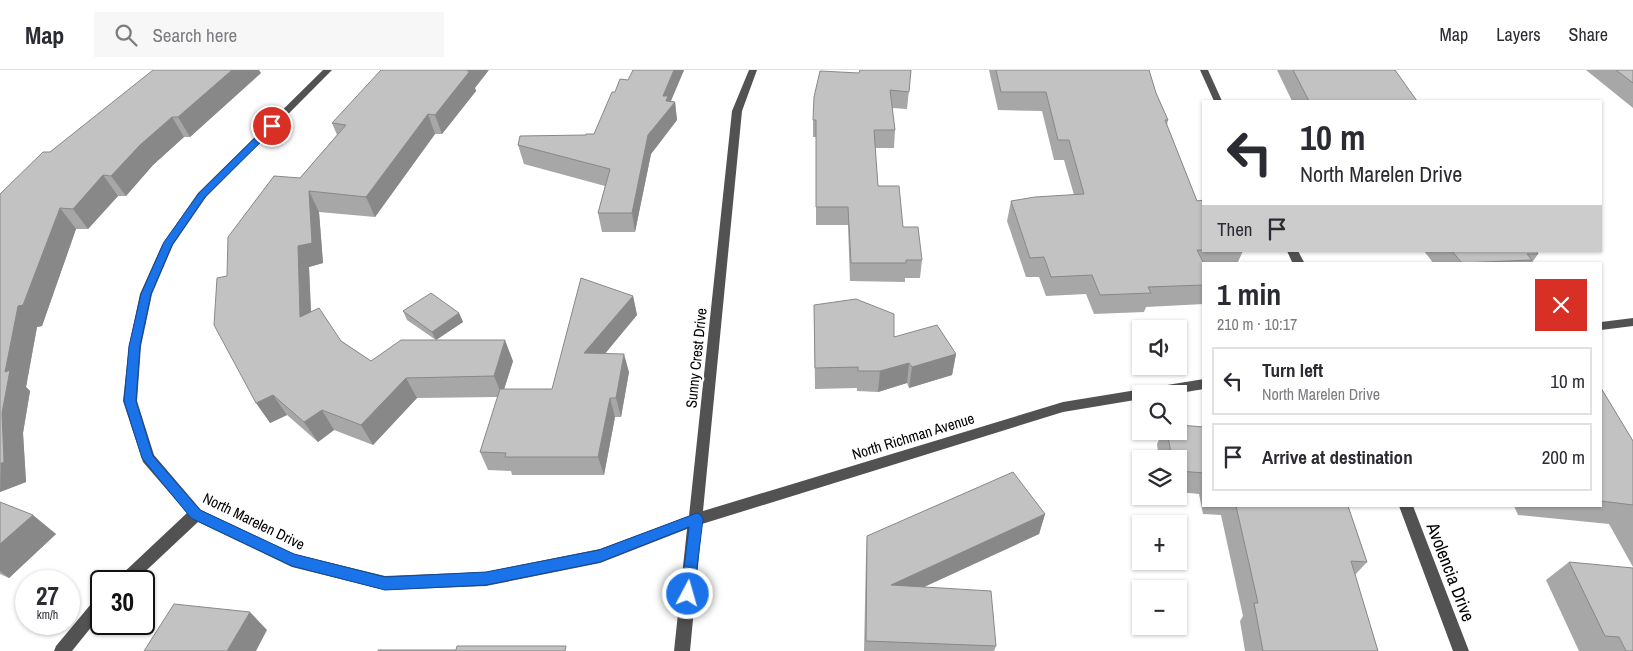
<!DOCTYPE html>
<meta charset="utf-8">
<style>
:root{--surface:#fff;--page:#f7f7f7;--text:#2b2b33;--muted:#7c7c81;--line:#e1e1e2}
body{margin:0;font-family:"Archivo Narrow",sans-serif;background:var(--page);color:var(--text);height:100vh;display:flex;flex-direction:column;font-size:19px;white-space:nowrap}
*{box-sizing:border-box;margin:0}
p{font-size:16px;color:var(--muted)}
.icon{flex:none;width:28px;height:28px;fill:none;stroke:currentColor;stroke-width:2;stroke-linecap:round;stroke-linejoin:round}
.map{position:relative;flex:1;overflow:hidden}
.sheet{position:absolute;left:1202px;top:192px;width:400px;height:245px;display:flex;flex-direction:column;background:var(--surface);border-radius:0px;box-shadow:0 1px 4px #0004}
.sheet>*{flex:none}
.guide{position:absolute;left:1202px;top:30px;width:400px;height:152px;border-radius:0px;box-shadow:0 1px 4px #0004;background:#fff;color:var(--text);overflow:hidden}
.tools{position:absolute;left:1132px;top:250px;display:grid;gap:10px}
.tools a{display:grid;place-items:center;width:55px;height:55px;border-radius:0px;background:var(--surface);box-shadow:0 1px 4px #0004;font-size:25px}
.speed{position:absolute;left:15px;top:500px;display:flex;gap:10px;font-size:25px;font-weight:700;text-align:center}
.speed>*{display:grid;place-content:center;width:65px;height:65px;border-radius:50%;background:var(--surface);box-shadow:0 1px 4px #0004;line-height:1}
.speed small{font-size:12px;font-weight:400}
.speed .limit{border:2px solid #111;border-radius:8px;background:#fff;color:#111}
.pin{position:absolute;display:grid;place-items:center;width:42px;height:42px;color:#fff;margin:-21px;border:2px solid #fff;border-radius:50%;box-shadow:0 1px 5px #0007}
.me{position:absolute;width:55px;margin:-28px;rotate:6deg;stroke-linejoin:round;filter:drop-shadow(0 0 4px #0008)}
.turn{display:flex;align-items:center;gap:18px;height:105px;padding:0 15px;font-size:22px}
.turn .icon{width:65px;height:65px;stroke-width:2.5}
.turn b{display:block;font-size:35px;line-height:42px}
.then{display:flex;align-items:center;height:48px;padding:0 15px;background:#0003;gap:10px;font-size:19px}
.round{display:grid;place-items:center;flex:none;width:52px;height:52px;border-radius:0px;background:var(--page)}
.head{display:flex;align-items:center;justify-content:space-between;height:85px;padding:0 15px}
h1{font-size:30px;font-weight:800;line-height:38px}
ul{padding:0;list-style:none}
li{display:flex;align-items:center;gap:15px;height:68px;margin:0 10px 8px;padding:0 5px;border:2px solid var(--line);border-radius:0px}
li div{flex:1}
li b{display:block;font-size:19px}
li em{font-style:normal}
header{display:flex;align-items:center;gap:30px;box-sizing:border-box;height:70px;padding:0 25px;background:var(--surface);border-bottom:1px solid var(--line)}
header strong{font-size:24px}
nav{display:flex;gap:28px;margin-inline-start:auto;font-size:18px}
.search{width:350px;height:45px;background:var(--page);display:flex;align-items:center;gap:12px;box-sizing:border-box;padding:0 18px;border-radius:0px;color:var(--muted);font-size:19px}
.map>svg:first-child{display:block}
</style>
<header>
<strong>Map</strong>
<div class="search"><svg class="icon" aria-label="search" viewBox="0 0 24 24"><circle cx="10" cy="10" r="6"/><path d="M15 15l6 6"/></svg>Search here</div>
<nav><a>Map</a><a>Layers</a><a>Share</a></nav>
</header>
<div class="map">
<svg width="1633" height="581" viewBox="0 0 1633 581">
<rect width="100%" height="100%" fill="#fff"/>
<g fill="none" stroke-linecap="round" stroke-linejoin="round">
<path fill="#525252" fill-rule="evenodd" d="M323 0H332L206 127 173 175 152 224 141 276 137 331 154 385 201 440 294 484 385 506 486 502 600 479 689 446 732 41 749 0H757L742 41 703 441 1063 332 1204 309V319L1174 324H1141V329L1063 342 702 454 690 581H674L687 459 600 493 486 516 385 520 292 497 198 452 135 511H118L120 506 187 443 143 392 123 331 129 276 140 224 162 175 198 123Z
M1200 0H1208L1222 31H1214Z
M1287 181H1298L1305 194H1293Z
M1633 248V256L1601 260V252Z
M1399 436H1413L1469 581H1453Z
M101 526V545L72 581H54L56 576 96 528Z"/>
</g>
<path fill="#a7a7a7" d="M684 0 671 31 675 32 677 50 651 84 635 162H602L598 143 605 116 524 94 518 75 586 65 594 64 615 22 628 10Z
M911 0 907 39 892 38 895 60 894 78H875L878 116 903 157 922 190 920 208H905V212L850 211 848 155H816V67H813V50L859 3Z
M989 0H1149L1156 23 1168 50 1167 55 1197 131 1204 130V181H1243L1237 194H1204V234L1146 237 1144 242 1094 244 1086 224 1046 226 1039 207H1026L1007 151 1011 131 1074 125 1064 90H1054L1042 41 998 40Z
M1277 0H1395L1417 31H1292Z
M1586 0H1633V38Z
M261 3 190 67H184L153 95 126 126H118L88 159H76L42 256 37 257 26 317 30 321 23 363 26 412 0 422V124L50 82Z
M475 18 476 21 442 64H435L375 147 319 142 323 193 309 197 311 242 341 271 371 291H513L504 319H552L633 226 637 245 605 283 629 302 621 347H615L604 405H512L511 401 488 400 480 382 498 327 417 328 373 375 334 360 318 372 287 345 270 353 227 206 300 108 337 65 332 53Z
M1424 181H1536L1538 184 1531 194H1434Z
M814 235 894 267 956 284 952 305 909 318 907 313 878 322 857 321V318L815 319Z
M403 241 459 243 463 252 436 270 407 250Z
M1601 318 1633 371V497L1609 454 1518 445 1514 436H1601Z
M1204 357V436H1348L1367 492 1355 505 1378 581H1245L1240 551 1243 546 1221 445 1203 444 1199 424 1179 422V389H1159L1157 374 1163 361H1179Z
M0 432 56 464 9 508 0 504Z
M1045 444 1039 464 924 517 996 576 994 581H864L866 485 867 466Z
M1569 492 1633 581H1579L1546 510Z"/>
<path fill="#888" d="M232 0H259L261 3 190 67 178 47Z
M468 0H489L475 18 476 21 442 64 435 45Z
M674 0H684L669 35 675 32 677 50 651 84 635 162 632 143 648 65 663 26Z
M428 44 435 64 375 147 366 127Z
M172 47 184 67 153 95 126 126 111 106 140 75Z
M103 105 118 126 88 159 73 139Z
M309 121 319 142 323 193 309 197 312 267 300 247 298 176Z
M60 138 76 159 42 256 37 257 26 317 30 321 23 363 26 412 0 422 2 343 5 302 18 236Z
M633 226 637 245 590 302 584 283Z
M459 243 463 252 436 270 432 262Z
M505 270 513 291 502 326 494 306Z
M624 284 629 302 621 347 616 328Z
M956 284 952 305 909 318 912 297Z
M909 293 907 313 878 322 880 301Z
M406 308 417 328 373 375 361 355Z
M273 325 287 345 270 353 256 333Z
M610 328 615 347 604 405 598 387Z
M322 340 334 360 318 372 304 352Z
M1045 444 1039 464 889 533 891 515Z
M33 445 56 464 9 508 0 501V474Z
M250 542 267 560 256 581H227Z"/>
<path fill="#c2c2c2" stroke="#888" d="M153 0H232L178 47H172L140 75 111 106 103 105 73 139 60 138 23 235 18 236 5 302 10 300 2 343 4 392 0 394V124L43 82H50Z
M381 0H468L467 1H470L435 45 428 44 366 127 309 121 312 173 298 176 300 247 319 238 341 271 371 291 401 270H505L494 306 406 308 361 355 322 340 304 352 273 325 256 333 214 255 217 208 227 206 228 167 274 106 300 108 346 55 332 53Z
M633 0H674L663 26H668L666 31 675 32 648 65 632 143H598L610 99 518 75 520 66 586 65V64H594L612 22H615L620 9 628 10Z
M860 0H911L909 22 890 20 895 60H874L878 116H899L903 157H918L922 190H906V193H851L848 137H816V50H813L814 27 820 1 859 3Z
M996 0H1149L1156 23 1168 50H1165L1197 131 1204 130V180H1197L1204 194V215L1148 217 1151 223 1100 225 1092 205 1051 207 1044 187 1030 188 1011 131 1035 127 1084 124 1069 70H1058L1046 22H1001Z
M1293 0H1395L1417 31H1309Z
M1616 0H1633V13Z
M1452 181H1536L1538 184H1527L1532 190 1462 193Z
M581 208 633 226 584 283 624 284 616 328H610L598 387H505L506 383 480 382 500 319H552Z
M431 223 459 243 432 262 403 241Z
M856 229 894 244V267L937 255 956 284 912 297 909 293 880 301H858V297L815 298 814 235Z
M1601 318 1633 371V435L1601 431Z
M1179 355 1204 357V403L1179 401V389H1172L1167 361H1179Z
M1013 402 1045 444 891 515 991 521 996 576 866 571 867 466Z
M0 432 33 445 0 474Z
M1236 436H1348L1367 492 1351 491 1378 581H1263L1254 533H1258Z
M1569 492 1633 498V581H1626L1619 567 1605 566Z
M174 534 250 542 227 581H144Z
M457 576H566L565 581H378V580H456Z"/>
<path fill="#1a73e8" stroke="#114b97" d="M272 53 275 54V58L205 127 172 175 151 224 140 276 136 331 153 386 200 440 294 484 385 507 486 502 599 480 697 443 701 445 703 449 693 529 688 531 684 529 681 524 689 457 600 492 486 515 385 520 292 496 191 448 142 388 124 331 129 276 141 224 164 172 199 123 269 54Z"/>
<g text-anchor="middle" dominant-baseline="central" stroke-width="4.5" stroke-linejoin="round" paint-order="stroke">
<g font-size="15" fill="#000" stroke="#fff">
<text transform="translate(696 288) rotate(-84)">Sunny Crest Drive</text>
<text transform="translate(913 366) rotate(-17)">North Richman Avenue</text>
<text transform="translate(254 451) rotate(26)">North Marelen Drive</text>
</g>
<g font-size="18" fill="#000" stroke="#fff">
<text transform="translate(1451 502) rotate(69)">Avolencia Drive</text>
</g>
</g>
</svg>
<div class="tools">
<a><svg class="icon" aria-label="sound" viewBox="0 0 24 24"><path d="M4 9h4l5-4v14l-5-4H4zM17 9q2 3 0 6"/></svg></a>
<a><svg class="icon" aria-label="search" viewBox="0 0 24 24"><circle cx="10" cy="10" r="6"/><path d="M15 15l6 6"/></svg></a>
<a><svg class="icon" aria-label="layers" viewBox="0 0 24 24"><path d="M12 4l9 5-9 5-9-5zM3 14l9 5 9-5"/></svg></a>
<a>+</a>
<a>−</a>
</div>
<div class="speed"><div>27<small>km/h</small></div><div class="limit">30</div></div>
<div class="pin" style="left:272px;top:56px;background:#d93025"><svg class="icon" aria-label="arrive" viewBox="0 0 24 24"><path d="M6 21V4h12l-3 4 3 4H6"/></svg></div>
<svg class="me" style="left:688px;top:524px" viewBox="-20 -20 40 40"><circle r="17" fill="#1a73e8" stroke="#fff" stroke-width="3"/><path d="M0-11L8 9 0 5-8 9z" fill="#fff"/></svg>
<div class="guide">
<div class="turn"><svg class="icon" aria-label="left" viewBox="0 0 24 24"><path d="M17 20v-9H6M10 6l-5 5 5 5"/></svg><div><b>10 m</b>North Marelen Drive</div></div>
<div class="then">Then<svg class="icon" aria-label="arrive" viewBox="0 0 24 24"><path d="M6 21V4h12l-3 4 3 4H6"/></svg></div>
</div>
<section class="sheet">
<div class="head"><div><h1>1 min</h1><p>210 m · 10:17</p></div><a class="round" style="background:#d93025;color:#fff"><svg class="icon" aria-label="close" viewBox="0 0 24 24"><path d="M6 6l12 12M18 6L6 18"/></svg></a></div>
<ul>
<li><svg class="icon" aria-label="left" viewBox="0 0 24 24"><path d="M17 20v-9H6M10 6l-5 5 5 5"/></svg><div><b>Turn left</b><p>North Marelen Drive</p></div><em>10 m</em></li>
<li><svg class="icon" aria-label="arrive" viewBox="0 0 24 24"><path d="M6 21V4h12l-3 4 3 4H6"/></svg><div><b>Arrive at destination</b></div><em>200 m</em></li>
</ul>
</section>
</div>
